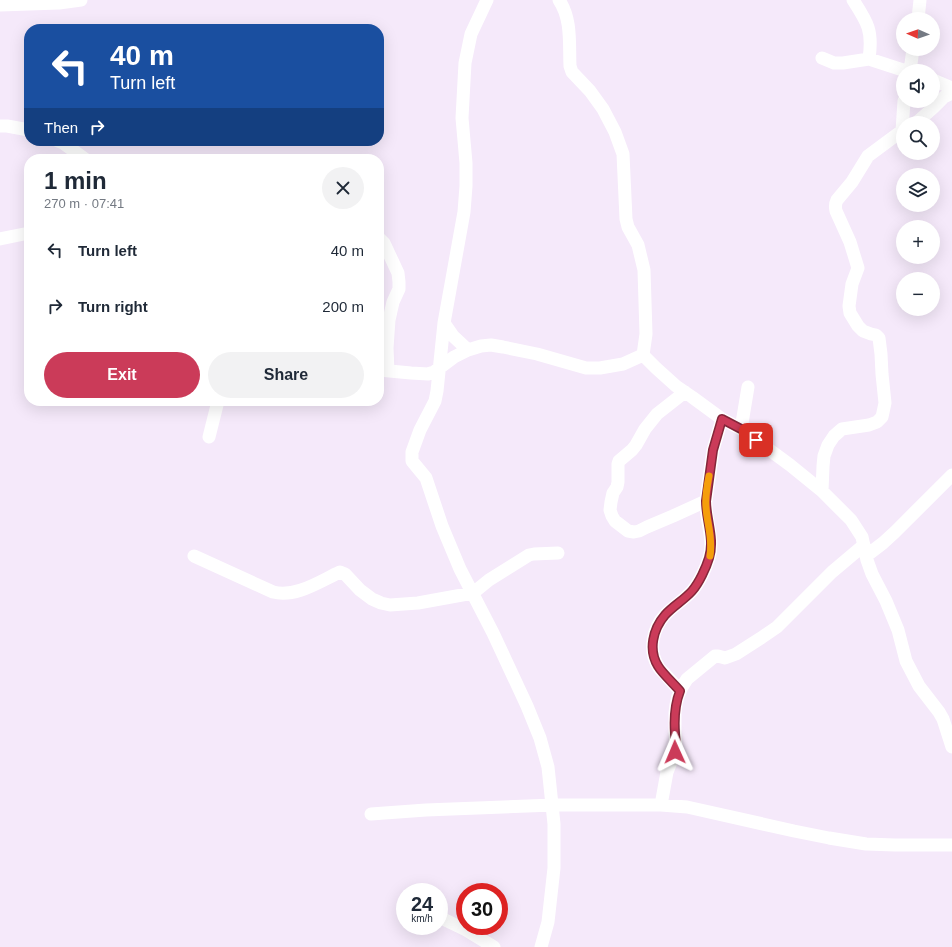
<!DOCTYPE html>
<meta charset="utf-8">
<style>
:root{--surface:#fff;--page:#f2f2f3;--text:#1f2937;--muted:#747a83;--accent:#cb3b59}
body{margin:0;font-family:Helvetica,sans-serif;background:var(--page);color:var(--text);height:100vh;display:flex;flex-direction:column;font-size:15px;white-space:nowrap}
*{box-sizing:border-box;margin:0}
p{font-size:13px;color:var(--muted)}
.icon{flex:none;width:22px;height:22px;fill:none;stroke:currentColor;stroke-width:2;stroke-linecap:round;stroke-linejoin:round}
.map{position:relative;flex:1;overflow:hidden}
.details{position:absolute;left:24px;top:154px;width:360px;height:252px;display:flex;flex-direction:column;background:var(--surface);border-radius:16px;box-shadow:0 4px 16px #0002}
.details>*{flex:none}
.guide{position:absolute;left:24px;top:24px;width:360px;height:122px;border-radius:16px;box-shadow:0 4px 16px #0002;background:#1a4fa0;color:#fff;overflow:hidden}
.needle{width:26px;rotate:272deg}
.fabs{position:absolute;left:896px;top:12px;display:grid;gap:8px}
.fabs a{display:grid;place-items:center;width:44px;height:44px;border-radius:50%;background:var(--surface);box-shadow:0 4px 16px #0002;font-size:20px}
.speed{position:absolute;left:396px;top:883px;display:flex;gap:8px;font-size:20px;font-weight:700;text-align:center}
.speed>*{display:grid;place-content:center;width:52px;height:52px;border-radius:50%;background:var(--surface);box-shadow:0 4px 16px #0002;line-height:1}
.speed small{font-size:10px;font-weight:400}
.speed .limit{border:6px solid #d22;background:#fff;color:#111}
.pin{position:absolute;display:grid;place-items:center;width:34px;height:34px;color:#fff;margin:-17px;border-radius:8px;box-shadow:0 2px 6px #0006}
.me{position:absolute;width:44px;margin:-22px;rotate:359deg;stroke-linejoin:round;filter:drop-shadow(0 0 3px #0008)}
.turn{display:flex;align-items:center;gap:14px;height:84px;padding:0 20px;font-size:18px}
.turn .icon{width:52px;height:52px;stroke-width:2.5}
.turn b{display:block;font-size:28px;line-height:34px}
.then{display:flex;align-items:center;height:38px;padding:0 20px;background:#0003;gap:8px;font-size:15px}
.round{display:grid;place-items:center;flex:none;width:42px;height:42px;border-radius:21px;background:var(--page)}
.overview{display:flex;align-items:center;justify-content:space-between;height:68px;padding:0 20px}
h1{font-size:24px;font-weight:800;line-height:30px}
.primary-button{display:flex;gap:8px;margin-top:auto;padding:8px 20px}
.primary-button a{flex:1;height:46px;border-radius:24px;background:var(--accent);color:#fff;font-size:16px;font-weight:800;line-height:46px;text-align:center}
.primary-button a+a{background:var(--page);color:var(--text)}
ul{padding:0;list-style:none}
li{display:flex;align-items:center;gap:12px;height:56px;padding:0 20px}
li div{flex:1}
li b{display:block;font-size:15px}
li em{font-style:normal}
.map>svg:first-child{display:block}
</style>
<div class="map">
<svg width="952" height="947" viewBox="0 0 952 947">
<rect width="100%" height="100%" fill="#f5e9fa"/>
<g fill="none" stroke-linecap="round" stroke-linejoin="round">
<path stroke="#fff" stroke-width="13" d="M487 0 471 34 465 63 462 118 466 163V186L464 212 444 323 437 391 435 401 420 430 412 452V461L426 478 442 526 460 569 493 633 527 706 540 738 548 767 554 824V868L548 922 541 947
M559 0C572 19 569 44 570 66L572 72 590 91 603 109 615 132 623 154 626 219 628 227 638 245 644 270 646 334 643 355
M853 0C868 23 873 31 869 59
M0 5 59 3 81 0
M918 19 920 0
M822 58 834 63H843L869 59 906 71
M910 71 913 49
M933 80 952 88
M916 123 933 108 944 97 952 93
M0 126H7L29 130
M902 131 904 101
M58 141 63 143 85 159
M379 238 384 243 398 273 399 282V289L393 302 389 320 387 348 388 371
M0 239 29 233
M444 323 453 336 468 350
M643 355 656 368 676 386 692 397 722 419 741 429 790 465 822 491 851 520 862 537 867 560 872 574 886 601 898 630 906 661 919 686 939 712 943 719 952 747
M379 370 411 373 428 374 434 372 454 357 468 350 481 346 491 345 503 347 537 354 586 368H600L623 364 643 355
M685 392 657 414 645 429 636 445 632 450 619 461 618 464V482L617 487 613 493 611 502 610 510 612 516 615 521 628 531 634 532 639 531 647 527 673 516 706 501
M741 429 748 387
M209 437 218 401
M822 491 823 466 824 456 828 445 834 436 842 429 869 425 877 422 882 417 885 403 882 374 881 354 879 338 876 335 871 334 863 331 858 326 850 313 849 306 852 284 858 268 850 242 836 211C835 207 835 204 837 200L852 182 868 156 903 130
M194 556 273 592C296 598 320 581 340 572L345 574 360 590 372 599 381 603 390 605 418 603 473 593 489 580 529 555 534 554 558 553
M866 556 883 543 895 532 952 475
M680 691C675 685 669 679 664 673 662 671 659 669 658 666 648 650 653 628 665 615 673 606 684 600 692 591 699 583 706 568 709 558 715 539 705 520 706 501L713 450 722 419
M661 805 667 772 675 752 676 747 675 732V713L676 705 678 696 682 687 687 679 715 656H718L725 658 736 654 761 638 777 627 832 572 864 545
M371 814 426 810 553 805H661L687 807 794 831 829 838 866 844 895 845H952
M439 917 466 930 494 947"/>
</g>
<g fill="none" stroke-linecap="round" stroke-linejoin="round">
<defs>
<path id="route" d="M675 752C677 745 675 739 675 733 674 719 675 704 680 691 674 684 662 673 658 666 648 650 653 629 665 615 673 606 684 600 692 591 699 583 706 568 709 558 715 539 706 520 706 501L713 450 722 419 741 429 756 440"/>
</defs>
<use href="#route" stroke="#84263a" stroke-width="10"/>
<use href="#route" stroke="#cb3b59" stroke-width="7"/>
<path stroke="#f59e0b" stroke-width="7" d="M709 476C707 486 705 496 706 507 707 524 713 537 710 556"/>
</g>
</svg>
<div class="fabs">
<a><svg class="needle" viewBox="-14 -14 28 28"><path d="M0-13l5 13h-10z" fill="#e53935"/><path d="M0 13l5-13h-10z" fill="#747a83"/></svg></a>
<a><svg class="icon" aria-label="sound" viewBox="0 0 24 24"><path d="M4 9h4l5-4v14l-5-4H4zM17 9q2 3 0 6"/></svg></a>
<a><svg class="icon" aria-label="search" viewBox="0 0 24 24"><circle cx="10" cy="10" r="6"/><path d="M15 15l6 6"/></svg></a>
<a><svg class="icon" aria-label="layers" viewBox="0 0 24 24"><path d="M12 4l9 5-9 5-9-5zM3 14l9 5 9-5"/></svg></a>
<a>+</a>
<a>−</a>
</div>
<div class="speed"><div>24<small>km/h</small></div><div class="limit">30</div></div>
<div class="pin" style="left:756px;top:440px;background:#d93025"><svg class="icon" aria-label="arrive" viewBox="0 0 24 24"><path d="M6 21V4h12l-3 4 3 4H6"/></svg></div>
<svg class="me" style="left:675px;top:752px" viewBox="-20 -20 40 40"><path d="M0-17L14 15 0 8-14 15z" fill="#cb3b59" stroke="#fff" stroke-width="4"/></svg>
<div class="guide">
<div class="turn"><svg class="icon" aria-label="left" viewBox="0 0 24 24"><path d="M17 20v-9H6M10 6l-5 5 5 5"/></svg><div><b>40 m</b>Turn left</div></div>
<div class="then">Then<svg class="icon" aria-label="right" viewBox="0 0 24 24"><path d="M7 20v-9h11M14 6l5 5-5 5"/></svg></div>
</div>
<section class="details">
<div class="overview"><div><h1>1 min</h1><p>270 m · 07:41</p></div><a class="round"><svg class="icon" aria-label="close" viewBox="0 0 24 24"><path d="M6 6l12 12M18 6L6 18"/></svg></a></div>
<ul>
<li><svg class="icon" aria-label="left" viewBox="0 0 24 24"><path d="M17 20v-9H6M10 6l-5 5 5 5"/></svg><div><b>Turn left</b></div><em>40 m</em></li>
<li><svg class="icon" aria-label="right" viewBox="0 0 24 24"><path d="M7 20v-9h11M14 6l5 5-5 5"/></svg><div><b>Turn right</b></div><em>200 m</em></li>
</ul>
<div class="primary-button"><a>Exit</a><a>Share</a></div>
</section>
</div>
